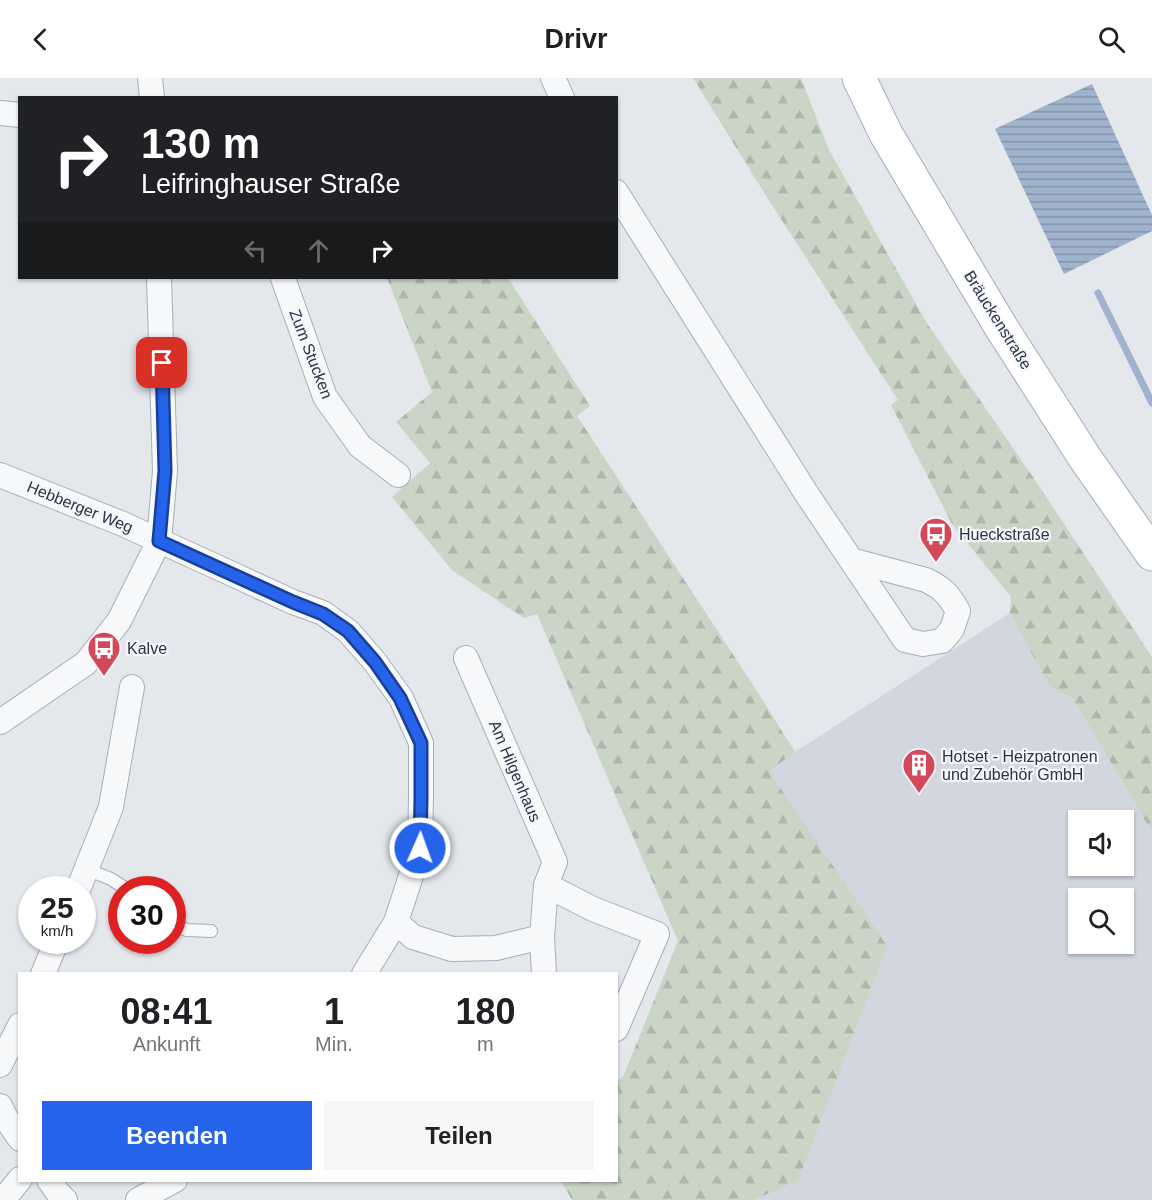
<!DOCTYPE html>
<html lang="de">
<meta charset="utf-8">
<style>
:root{--surface:#fff;--page:#f6f6f6;--text:#202124;--muted:#757577;--accent:#2563eb}
body{margin:0;font-family:Helvetica,sans-serif;background:var(--page);color:var(--text);height:100vh;display:flex;flex-direction:column;font-size:22px;white-space:nowrap}
*{box-sizing:border-box;margin:0}
p{font-size:20px;color:var(--muted)}
.icon{flex:none;width:33px;height:33px;fill:none;stroke:currentColor;stroke-width:2;stroke-linecap:round;stroke-linejoin:round}
.map{position:relative;flex:1;overflow:hidden}
.panel{position:absolute;left:18px;top:894px;width:600px;height:210px;display:flex;flex-direction:column;background:var(--surface);border-radius:0px;box-shadow:0 2px 4px #0004}
.panel>*{flex:none}
.banner{position:absolute;left:18px;top:18px;width:600px;height:183px;border-radius:0px;box-shadow:0 2px 4px #0004;background:#202124;color:#fff;overflow:hidden}
.controls{position:absolute;left:1068px;top:732px;display:grid;gap:12px}
.controls a{display:grid;place-items:center;width:66px;height:66px;border-radius:0px;background:var(--surface);box-shadow:0 2px 4px #0004;font-size:30px}
.speed{position:absolute;left:18px;top:798px;display:flex;gap:12px;font-size:30px;font-weight:700;text-align:center}
.speed>*{display:grid;place-content:center;width:78px;height:78px;border-radius:50%;background:var(--surface);box-shadow:0 2px 4px #0004;line-height:1}
.speed small{font-size:15px;font-weight:400}
.speed .limit{border:9px solid #d22;background:#fff;color:#111}
.pin{position:absolute;display:grid;place-items:center;width:51px;height:51px;color:#fff;margin:-26px;border-radius:12px;box-shadow:0 3px 9px #0006}
.me{position:absolute;width:66px;margin:-33px;rotate:2deg;stroke-linejoin:round;filter:drop-shadow(0 0 4px #0008)}
.turn{display:flex;align-items:center;gap:21px;height:126px;padding:0 24px;font-size:27px}
.turn .icon{width:78px;height:78px;stroke-width:2.5}
.turn b{display:block;font-size:42px;line-height:51px}
.lanes{display:flex;align-items:center;height:57px;padding:0 24px;background:#0003;justify-content:center;gap:30px;direction:ltr}
.lanes .off{opacity:.35}
.eta{display:flex;justify-content:space-evenly;align-items:center;height:102px;text-align:center}
.eta b{font-size:36px;font-weight:600;line-height:42px}
.primary-button{display:flex;gap:12px;margin-top:auto;padding:12px 24px}
.primary-button a{flex:1;height:69px;border-radius:0px;background:var(--accent);color:#fff;font-size:24px;font-weight:600;line-height:69px;text-align:center}
.primary-button a+a{background:var(--page);color:var(--text)}
header{display:flex;justify-content:space-between;align-items:center;height:78px;padding:0 24px;background:var(--surface);font-size:27px;font-weight:600}
.map>svg:first-child{display:block}
</style>
<header><svg class="icon" aria-label="back" viewBox="0 0 24 24"><path d="M15 5l-7 7 7 7"/></svg>Drivr<svg class="icon" aria-label="search" viewBox="0 0 24 24"><circle cx="10" cy="10" r="6"/><path d="M15 15l6 6"/></svg></header>
<div class="map">
<svg width="1152" height="1122" viewBox="0 0 1152 1122">
<defs>
<pattern id="forest-firs" width="22" height="20" patternUnits="userSpaceOnUse" patternTransform="scale(1.5)"><rect width="22" height="20" fill="#c9d6c5"/><path d="M5 1l3.5 6h-7zM16 11l3.5 6h-7z" fill="#adb8ab"/></pattern>
<pattern id="water-rules" width="6" height="5" patternUnits="userSpaceOnUse" patternTransform="scale(1.5)"><rect width="6" height="5" fill="#9fb4cc"/><path d="M0 2.5h6" fill="none" stroke="#8293a7"/></pattern>
</defs>
<rect width="100%" height="100%" fill="#e4e7ec"/>
<path fill="#d2d6de" fill-rule="evenodd" d="M1010 535 1049 608 1073 621 1152 754V1122H753L798 1103 768 693 795 674ZM1078 742H1124V788H1078ZM1078 820H1124V866H1078Z"/>
<path fill="url(#forest-firs)" d="M693 0H801L829 72 928 247 1033 399 1152 579V754L1073 621 1049 608 1010 535 1011 519 952 446 891 327 898 322 768 121Z
M387 200H508L590 328 577 338 753 607 795 674 769 693 887 868 798 1103 753 1122H572L561 1103 616 1102 617 1002 623 999 678 863 537 536 524 540 452 492 392 419 430 385 396 344 432 314Z"/>
<path fill="url(#water-rules)" d="M1092 6 1152 137V153L1064 196 995 51Z"/>
<g fill="none" stroke-linecap="round" stroke-linejoin="round">
<path stroke="#9fb4cc" stroke-width="7" d="M1098 215 1152 325"/>
<defs>
<path id="service" d="M86 791 111 801 128 812
M172 847 187 852 211 853"/>
<path id="minor" d="M150 0 152 20
M553 0 562 20
M0 35 20 37
M616 114 808 418 905 562 923 566 942 563 952 551 958 533C949 517 943 510 926 502L851 482
M283 200 325 319 360 368 398 397
M0 397 123 446 293 524 323 535 348 553 375 584 401 620 421 665V720L420 770 396 844 364 896
M0 644 86 585 119 543 159 463 165 393 159 200
M546 807 593 831 657 856 616 951
M78 812 111 729 132 609
M396 844 413 859 452 871 496 870 542 859 546 807 555 784 466 580
M542 859 544 896
M43 896 57 862
M0 987 20 947
M0 1028 7 1042 20 1061
M49 1102 58 1115 65 1122
M3 1122 20 1101
M138 1122 175 1102"/>
<path id="primary" d="M859 0 886 56 1001 249 1085 380 1152 476"/>
</defs>
<use href="#service" stroke="#a9aeb7" stroke-width="14"/>
<use href="#minor" stroke="#a9aeb7" stroke-width="26"/>
<use href="#primary" stroke="#a3abb8" stroke-width="35"/>
<use href="#service" stroke="#f7f8fa" stroke-width="12"/>
<use href="#minor" stroke="#f7f8fa" stroke-width="24"/>
<use href="#primary" stroke="#fff" stroke-width="33"/>
</g>
<g fill="none" stroke-linecap="round" stroke-linejoin="round">
<defs>
<path id="route" d="M162 285 165 393 159 463 293 524 323 536 348 553 375 584 400 620 421 665V720L420 770"/>
</defs>
<use href="#route" stroke="#184099" stroke-width="15"/>
<use href="#route" stroke="#2563eb" stroke-width="10"/>
</g>
<defs>
<symbol id="bus-pin" viewBox="-11 -11 22 30"><path d="M0 17L-7.5 6A9.5 9.5 0 1 1 7.5 6Z" fill="#d1495b" stroke="#f4f6f9"/><path d="M-5-6H5V4H4V6H2V4H-2V6H-4V4H-5ZM-3.5-4V0h7V-4ZM-3.5 1.2v1.5H-2V1.2ZM2 1.2v1.5H3.5V1.2Z" fill="#fff"/></symbol>
<symbol id="building-pin" viewBox="-11 -11 22 30"><path d="M0 17L-7.5 6A9.5 9.5 0 1 1 7.5 6Z" fill="#d1495b" stroke="#f4f6f9"/><path d="M-4-6H4V6H1V3H-1V6H-4ZM-2.5-4.3h1.7v1.8h-1.7ZM.8-4.3h1.7v1.8H.8ZM-2.5-1h1.7V.8h-1.7ZM.8-1h1.7V.8H.8Z" fill="#fff"/></symbol>
</defs>
<g fill-rule="evenodd">
<use href="#bus-pin" x="917" y="437" width="38" height="52"/>
<use href="#bus-pin" x="85" y="551" width="38" height="52"/>
<use href="#building-pin" x="900" y="668" width="38" height="52"/>
</g>
<g text-anchor="middle" dominant-baseline="central" stroke-width="4.5" stroke-linejoin="round" paint-order="stroke">
<g font-size="16" fill="#2b3445" stroke="#f4f6f9">
<text transform="translate(998 242) rotate(58)">Bräuckenstraße</text>
<text transform="translate(311 276) rotate(69)">Zum Stucken</text>
<text transform="translate(80 429) rotate(22)">Hebberger Weg</text>
<text transform="translate(515 693) rotate(67)">Am Hilgenhaus</text>
</g>
<g font-size="16" fill="#2b3445" stroke="#f4f6f9" text-anchor="start">
<text x="959" y="456">Hueckstraße</text>
<text x="127" y="570">Kalve</text>
<text x="942" y="678">Hotset - Heizpatronen<tspan x="942" dy="18">und Zubehör GmbH</tspan></text>
</g>
</g>
</svg>
<div class="controls">
<a><svg class="icon" aria-label="sound" viewBox="0 0 24 24"><path d="M4 9h4l5-4v14l-5-4H4zM17 9q2 3 0 6"/></svg></a>
<a><svg class="icon" aria-label="search" viewBox="0 0 24 24"><circle cx="10" cy="10" r="6"/><path d="M15 15l6 6"/></svg></a>
</div>
<div class="speed"><div>25<small>km/h</small></div><div class="limit">30</div></div>
<div class="pin" style="left:162px;top:285px;background:#d93025"><svg class="icon" aria-label="arrive" viewBox="0 0 24 24"><path d="M6 21V4h12l-3 4 3 4H6"/></svg></div>
<svg class="me" style="left:420px;top:770px" viewBox="-20 -20 40 40"><circle r="17" fill="#2563eb" stroke="#fff" stroke-width="3"/><path d="M0-11L8 9 0 5-8 9z" fill="#fff"/></svg>
<div class="banner">
<div class="turn"><svg class="icon" aria-label="right" viewBox="0 0 24 24"><path d="M7 20v-9h11M14 6l5 5-5 5"/></svg><div><b>130 m</b>Leifringhauser Straße</div></div>
<div class="lanes"><svg class="icon off" aria-label="left" viewBox="0 0 24 24"><path d="M17 20v-9H6M10 6l-5 5 5 5"/></svg><svg class="icon off" aria-label="ahead" viewBox="0 0 24 24"><path d="M12 20V5M6 11l6-6 6 6"/></svg><svg class="icon" aria-label="right" viewBox="0 0 24 24"><path d="M7 20v-9h11M14 6l5 5-5 5"/></svg></div>
</div>
<section class="panel">
<div class="eta">
<div><b>08:41</b><p>Ankunft</p></div>
<div><b>1</b><p>Min.</p></div>
<div><b>180</b><p>m</p></div>
</div>
<div class="primary-button"><a>Beenden</a><a>Teilen</a></div>
</section>
</div>
